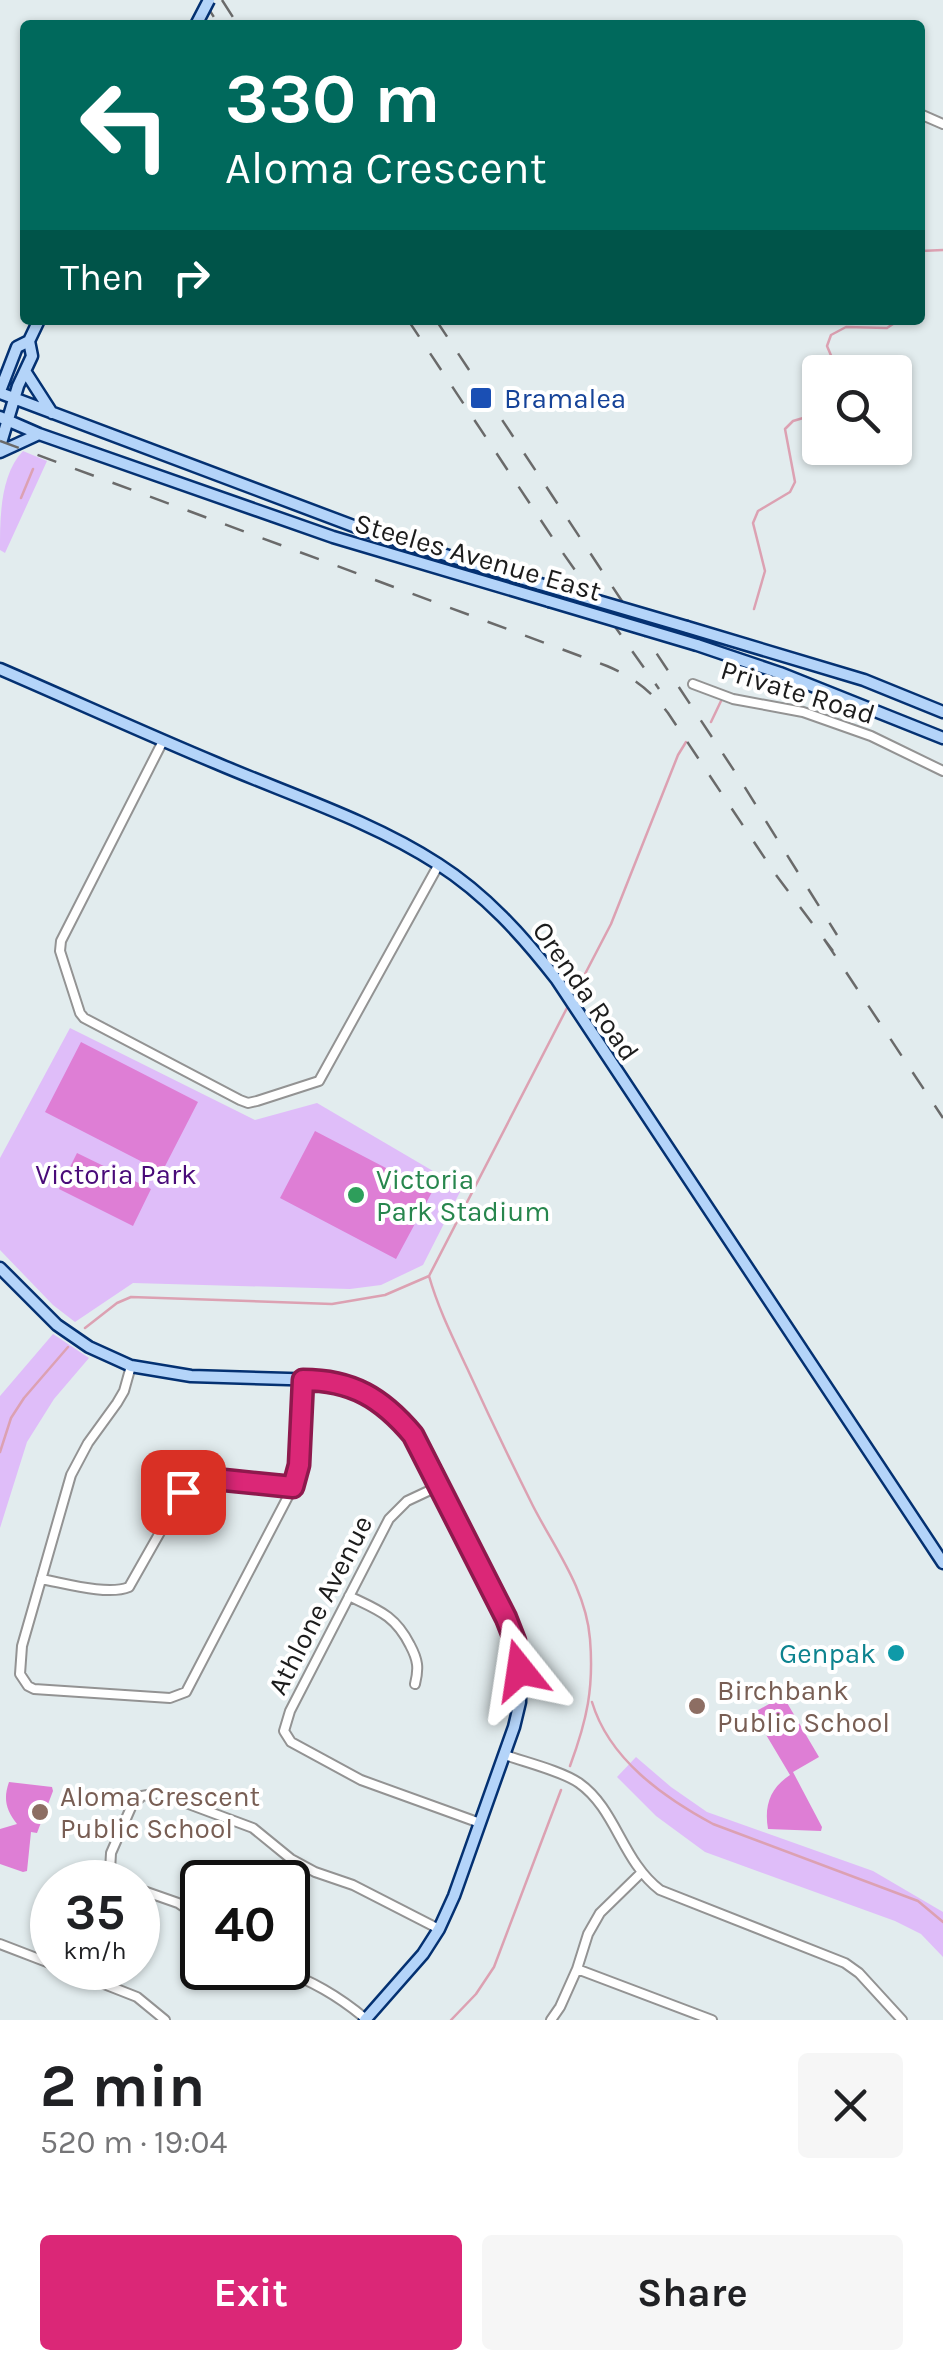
<!DOCTYPE html>
<meta charset="utf-8">
<style>
:root{--surface:#fff;--page:#f6f6f6;--text:#202124;--muted:#757577;--accent:#db2777}
body{margin:0;font-family:Karla,sans-serif;background:var(--page);color:var(--text);height:100vh;display:flex;flex-direction:column;font-size:38px;white-space:nowrap}
*{box-sizing:border-box;margin:0}
p{font-size:32px;color:var(--muted)}
.icon{flex:none;width:55px;height:55px;fill:none;stroke:currentColor;stroke-width:2;stroke-linecap:round;stroke-linejoin:round}
.map{position:relative;height:2020px;overflow:hidden}
.panel{display:flex;flex-direction:column;background:var(--surface);flex:1}
.panel>*{flex:none}
.hud{position:absolute;left:20px;top:20px;width:905px;height:305px;border-radius:10px;box-shadow:0 2px 8px #0004;background:#00695c;color:#fff;overflow:hidden}
.fabs{position:absolute;left:802px;top:355px;display:grid;gap:20px}
.fabs a{display:grid;place-items:center;width:110px;height:110px;border-radius:10px;background:var(--surface);box-shadow:0 2px 8px #0004;font-size:50px}
.speed{position:absolute;left:30px;top:1860px;display:flex;gap:20px;font-size:50px;font-weight:700;text-align:center}
.speed>*{display:grid;place-content:center;width:130px;height:130px;border-radius:50%;background:var(--surface);box-shadow:0 2px 8px #0004;line-height:1}
.speed small{font-size:25px;font-weight:400}
.speed .limit{border:5px solid #111;border-radius:15px;background:#fff;color:#111}
.pin{position:absolute;display:grid;place-items:center;width:85px;height:85px;color:#fff;margin:-42px;border-radius:20px;box-shadow:0 5px 15px #0006}
.me{position:absolute;width:110px;margin:-55px;rotate:345deg;stroke-linejoin:round;filter:drop-shadow(0 0 8px #0008)}
.turn{display:flex;align-items:center;gap:35px;height:210px;padding:0 40px;font-size:45px}
.turn .icon{width:130px;height:130px;stroke-width:2.5}
.turn b{display:block;font-size:70px;line-height:85px}
.then{display:flex;align-items:center;height:95px;padding:0 40px;background:#0003;gap:20px;font-size:38px}
.round{display:grid;place-items:center;flex:none;width:105px;height:105px;border-radius:10px;background:var(--page)}
.overview{display:flex;align-items:center;justify-content:space-between;height:170px;padding:0 40px}
h1{font-size:60px;font-weight:700;line-height:75px}
.cta{display:flex;gap:20px;margin-top:auto;padding:20px 40px}
.cta a{flex:1;height:115px;border-radius:10px;background:var(--accent);color:#fff;font-size:40px;font-weight:700;line-height:115px;text-align:center}
.cta a+a{background:var(--page);color:var(--text)}
.map>svg:first-child{display:block}
</style>
<div class="map">
<svg width="943" height="2020" viewBox="0 0 943 2020">
<rect width="100%" height="100%" fill="#e2ecee"/>
<path fill="#dfbdf9" d="M23 451 47 461 5 553 0 550C0 518 0 475 23 451Z
M70 1028 255 1120 317 1103 462 1188 423 1265 381 1285 350 1289 133 1283 75 1322 53 1305 0 1250V1158Z
M53 1334 89 1358 54 1399 27 1442 0 1528V1396Z
M636 1757 671 1787 707 1812 873 1871 943 1912V1957L921 1934 895 1921 705 1852 656 1816 617 1777Z"/>
<path fill="#de7ed5" d="M81 1042 198 1102 162 1172 45 1112Z
M315 1131 432 1192 396 1259 280 1198Z
M77 1153 151 1189 133 1226 59 1189Z
M783 1696 819 1757 793 1772 822 1827 821 1831 768 1829C764 1806 770 1788 790 1775L753 1713Z
M9 1782 52 1787 53 1791 37 1833 31 1832 27 1871 23 1872 0 1864V1829L17 1824C6 1810 3 1799 9 1782Z"/>
<g fill="none" stroke-linecap="round" stroke-linejoin="round">
<path stroke="#dca1b2" stroke-width="2.5" d="M920 251 943 250
M838 372 827 346 831 335 846 327 887 328 899 320
M21 498 33 469
M754 609 765 571 753 523 758 511 790 492 795 482 785 429 793 421 820 413
M711 722 721 701
M572 999 611 924 678 755 686 742
M429 1276C438 1308 453 1338 467 1368 488 1414 510 1460 533 1506 555 1549 586 1589 590 1639 594 1688 587 1720 570 1766
M85 1328 117 1303 131 1297 332 1304 385 1295 429 1276 568 1006
M0 1452 11 1418 24 1398 68 1347
M592 1702C609 1759 663 1797 713 1824L918 1901 943 1922
M451 2020 476 1994 494 1967 561 1790"/>
<defs>
<path id="street" d="M920 114 943 124
M693 684 733 699 803 712 871 736 943 771
M163 741 61 941 60 951 80 1013 84 1018 240 1100 248 1103 257 1101 319 1081 439 864
M131 1366 124 1391 117 1403 88 1443 71 1475 22 1646 20 1674 28 1686 34 1689 170 1698 186 1692 293 1487 299 1465 303 1380
M439 1486 407 1501 389 1519 290 1711 284 1731 291 1742 361 1780 480 1823
M41 1579C64 1583 108 1596 129 1587L188 1483 194 1479 205 1478 293 1487
M349 1596C378 1610 395 1615 410 1645 418 1660 419 1668 415 1684
M505 1755C525 1762 562 1771 579 1783 616 1809 622 1861 660 1890L845 1963 859 1973 902 2020
M124 1882 115 1878 110 1871 111 1853 132 1805 142 1796 159 1793 253 1828 291 1859 315 1872 353 1885 439 1929
M138 1889 178 1903 202 1919
M0 1944 52 1964
M63 1968 137 1997 165 2020
M277 1968C312 1981 337 1995 366 2019
M577 1969 712 2020
M551 2020 560 2007 577 1969 588 1934 600 1913 641 1873"/>
<path id="secondary" d="M25 371 52 413
M0 391 17 347 29 341
M0 393 364 530 540 584
M0 417 39 434 333 537 549 601
M0 446 18 386 32 356 29 341 39 320
M0 452 39 434
M687 627 864 680 943 712
M697 645 780 673 943 738
M0 669C72 700 144 733 216 763 288 794 372 821 438 864 485 894 523 936 557 980L943 1563
M0 1268 57 1325 89 1347 131 1366 191 1376 322 1380 364 1392 393 1411 413 1435 493 1593 515 1641 520 1670V1702L514 1727 454 1896 439 1929 423 1954 365 2020"/>
</defs>
<use href="#street" stroke="#939393" stroke-width="12"/>
<use href="#secondary" stroke="#043172" stroke-width="15"/>
<use href="#street" stroke="#fff" stroke-width="8"/>
<use href="#secondary" stroke="#b4d4f9" stroke-width="10"/>
<path stroke="#6a6a6a" stroke-width="2.5" stroke-dasharray="20 20" stroke-linecap="butt" d="M203 0 219 25
M222 0 238 25
M408 320 558 546 659 689
M436 320 739 778 837 935
M0 441 607 666C633 677 651 691 668 713L776 875 833 951
M824 939 943 1118"/>
<defs>
<path id="secondary-bridge" d="M196 25 209 0
M540 584 687 627
M549 601 697 645"/>
</defs>
<use href="#secondary-bridge" stroke="#043172" stroke-width="15" stroke-linecap="butt"/>
<use href="#secondary-bridge" stroke="#b4d4f9" stroke-width="10"/>
</g>
<g fill="none" stroke-linecap="round" stroke-linejoin="round">
<defs>
<path id="route" d="M183 1492C189 1481 193 1479 205 1478L293 1487 299 1465 303 1380C352 1380 382 1398 413 1435L506 1618 515 1641 520 1670"/>
</defs>
<use href="#route" stroke="#8e194d" stroke-width="25"/>
<use href="#route" stroke="#db2777" stroke-width="18"/>
</g>
<rect fill="#1a4fb4" stroke="#fff" stroke-width="4" x="469" y="386" width="24" height="24" rx="5"/>
<circle fill="#2e9e5b" stroke="#fff" stroke-width="4" cx="356" cy="1195" r="10"/>
<circle fill="#0f9aa8" stroke="#fff" stroke-width="4" cx="896" cy="1653" r="10"/>
<g fill="#8d6e63" stroke="#fff" stroke-width="4">
<circle cx="697" cy="1706" r="10"/>
<circle cx="40" cy="1812" r="10"/>
</g>
<g text-anchor="middle" dominant-baseline="central" stroke-width="8" stroke-linejoin="round" paint-order="stroke">
<g font-size="28" fill="#164399" stroke="#fff" text-anchor="start">
<text x="504" y="398">Bramalea</text>
</g>
<g font-size="28" fill="#1c1c1c" stroke="#fff">
<text transform="translate(478 557) rotate(16)">Steeles Avenue East</text>
<text transform="translate(798 692) rotate(17)">Private Road</text>
<text transform="translate(586 991) rotate(55)">Orenda Road</text>
<text transform="translate(320 1605) rotate(-63)">Athlone Avenue</text>
</g>
<g font-size="28" fill="#490b79" stroke="#fff">
<text x="116" y="1174">Victoria Park</text>
</g>
<g font-size="28" fill="#27864d" stroke="#fff" text-anchor="start">
<text x="376" y="1179">Victoria<tspan x="376" dy="32">Park Stadium</tspan></text>
</g>
<g font-size="28" fill="#0d838f" stroke="#fff" text-anchor="end">
<text x="876" y="1653">Genpak</text>
</g>
<g font-size="28" fill="#785e54" stroke="#fff" text-anchor="start">
<text x="717" y="1690">Birchbank<tspan x="717" dy="32">Public School</tspan></text>
<text x="60" y="1796">Aloma Crescent<tspan x="60" dy="32">Public School</tspan></text>
</g>
</g>
</svg>
<div class="fabs">
<a><svg class="icon" aria-label="search" viewBox="0 0 24 24"><circle cx="10" cy="10" r="6"/><path d="M15 15l6 6"/></svg></a>
</div>
<div class="speed"><div>35<small>km/h</small></div><div class="limit">40</div></div>
<div class="pin" style="left:183px;top:1492px;background:#d93025"><svg class="icon" aria-label="arrive" viewBox="0 0 24 24"><path d="M6 21V4h12l-3 4 3 4H6"/></svg></div>
<svg class="me" style="left:520px;top:1670px" viewBox="-20 -20 40 40"><path d="M0-17L14 15 0 8-14 15z" fill="#db2777" stroke="#fff" stroke-width="4"/></svg>
<div class="hud">
<div class="turn"><svg class="icon" aria-label="left" viewBox="0 0 24 24"><path d="M17 20v-9H6M10 6l-5 5 5 5"/></svg><div><b>330 m</b>Aloma Crescent</div></div>
<div class="then">Then<svg class="icon" aria-label="right" viewBox="0 0 24 24"><path d="M7 20v-9h11M14 6l5 5-5 5"/></svg></div>
</div>
</div>
<section class="panel">
<div class="overview"><div><h1>2 min</h1><p>520 m · 19:04</p></div><a class="round"><svg class="icon" aria-label="close" viewBox="0 0 24 24"><path d="M6 6l12 12M18 6L6 18"/></svg></a></div>
<div class="cta"><a>Exit</a><a>Share</a></div>
</section>
